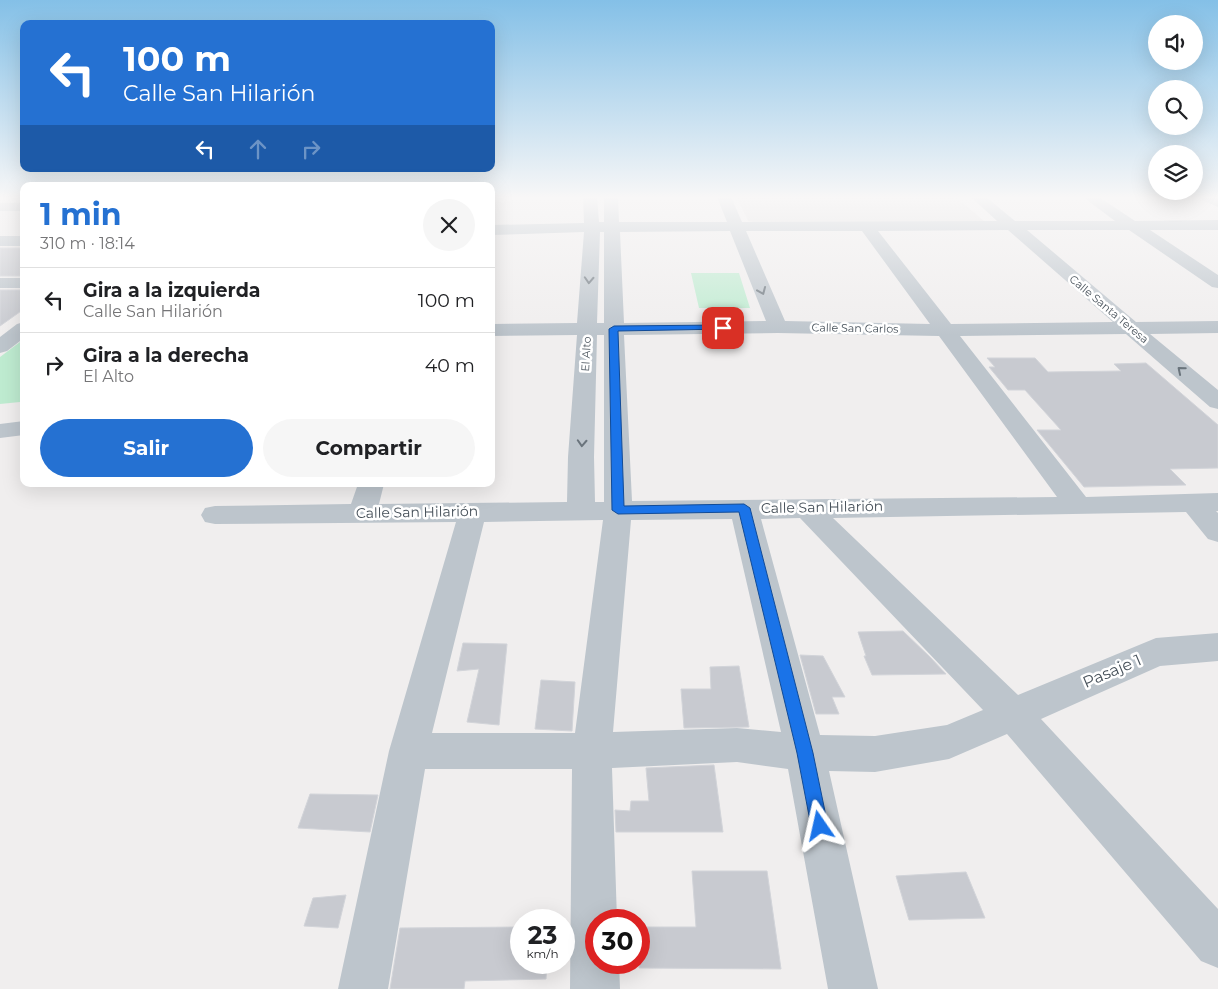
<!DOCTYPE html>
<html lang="es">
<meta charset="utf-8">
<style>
:root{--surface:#fff;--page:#f6f6f6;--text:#202124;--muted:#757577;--line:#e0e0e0;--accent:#2571d2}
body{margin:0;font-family:Montserrat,sans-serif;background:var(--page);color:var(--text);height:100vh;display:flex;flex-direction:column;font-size:19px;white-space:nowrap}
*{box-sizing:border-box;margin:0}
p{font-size:16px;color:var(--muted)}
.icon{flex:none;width:28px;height:28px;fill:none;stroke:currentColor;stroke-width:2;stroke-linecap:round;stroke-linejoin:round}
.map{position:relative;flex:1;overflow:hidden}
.drawer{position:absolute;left:20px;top:182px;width:475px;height:305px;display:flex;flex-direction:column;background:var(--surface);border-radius:10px;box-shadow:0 5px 20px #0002}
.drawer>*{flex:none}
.top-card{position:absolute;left:20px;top:20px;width:475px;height:152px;border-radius:10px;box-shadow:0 5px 20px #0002;background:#2571d2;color:#fff;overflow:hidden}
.fabs{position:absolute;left:1148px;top:15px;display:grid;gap:10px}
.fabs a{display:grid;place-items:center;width:55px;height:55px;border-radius:50%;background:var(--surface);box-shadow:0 5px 20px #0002;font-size:25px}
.speed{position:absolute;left:510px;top:909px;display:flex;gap:10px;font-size:25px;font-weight:700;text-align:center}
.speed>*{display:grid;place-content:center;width:65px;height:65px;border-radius:50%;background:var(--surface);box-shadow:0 5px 20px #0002;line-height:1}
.speed small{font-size:12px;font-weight:400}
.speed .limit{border:8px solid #d22;background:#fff;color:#111}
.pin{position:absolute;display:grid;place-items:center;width:42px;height:42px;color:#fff;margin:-21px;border-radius:10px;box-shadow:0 2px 8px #0006}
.me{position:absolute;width:55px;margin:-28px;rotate:349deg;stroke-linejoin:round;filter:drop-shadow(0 0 4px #0008)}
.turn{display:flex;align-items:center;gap:18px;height:105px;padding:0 20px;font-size:22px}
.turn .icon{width:65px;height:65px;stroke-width:2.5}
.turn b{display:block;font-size:35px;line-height:42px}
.lanes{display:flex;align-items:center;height:48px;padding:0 20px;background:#0003;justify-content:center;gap:25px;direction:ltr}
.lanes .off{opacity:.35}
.round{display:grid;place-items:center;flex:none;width:52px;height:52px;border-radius:26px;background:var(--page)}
.headline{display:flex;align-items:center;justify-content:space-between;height:85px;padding:0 20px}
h1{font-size:30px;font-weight:700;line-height:38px;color:var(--accent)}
.action{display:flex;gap:10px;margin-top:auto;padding:10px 20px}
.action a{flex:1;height:58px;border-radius:30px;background:var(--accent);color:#fff;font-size:20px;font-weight:700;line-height:58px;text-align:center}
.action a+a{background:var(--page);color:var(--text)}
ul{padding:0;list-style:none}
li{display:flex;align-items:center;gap:15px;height:65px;padding:0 20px;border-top:1px solid var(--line)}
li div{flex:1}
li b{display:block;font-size:19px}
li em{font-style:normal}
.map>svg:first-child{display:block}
</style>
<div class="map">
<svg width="1218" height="989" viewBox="0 0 1218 989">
<rect width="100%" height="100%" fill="#f0eeee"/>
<path fill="#e1dfdf" d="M737 197H956L985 222 759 223 748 221Z"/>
<path fill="#beebd0" d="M691 273H739L750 308H699Z
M24 339V399L20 402 0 404V357Z"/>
<path fill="#c8cad0" stroke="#d2d4d9" d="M0 248H24V276H0Z
M0 290H24V309L0 326Z
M987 358H1035L1048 372 1121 371 1114 364 1146 363 1218 425V468L1170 469 1186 485 1084 487 1037 430H1061L1025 390H1008L989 367H995Z
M903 631 930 657 946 674 872 675 864 656H866L858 632Z
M463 643 507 644 499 725 467 722 479 669 457 671Z
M800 655 823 656 845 697H832L839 714H816Z
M739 666 749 727 684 728 681 689H711L710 667Z
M541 680 575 682 572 731 535 729Z
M714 765 723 832H616L615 810 630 811 631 801H649L646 768Z
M310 794 378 795 370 832 298 828Z
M692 871H767L781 969 639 968V927H696Z
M966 872 985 918 909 920 896 876Z
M346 895 338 928 304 926 313 898Z
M521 927V962H547L546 979 465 981 464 989H390L400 928Z"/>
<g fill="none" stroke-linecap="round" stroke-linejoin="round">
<path fill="#bdc5cc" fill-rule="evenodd" d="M583 197H597L599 222H604V197H618L619 222H727L717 197H731L742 222 997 221 971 197H986L1015 221H1115L1083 197H1099L1135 221 1218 220V230H1150L1218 275V288L1212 287 1129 230H1027L1136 322 1218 321V333L1150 334 1218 390V409L1210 407 1126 334 960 336 1086 497 1218 493V511H1216L1218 513V542L1208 539 1186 512 833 518 1018 695 1156 638 1218 633V661L1160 666 1041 719 1218 909V968L1201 961 1007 734 949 759 875 772 829 771 878 989H828L788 769 737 762 612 768 617 920H596V962H619L620 989H570L572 769H425L388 989H338L389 751 456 522 215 524 205 522 201 515 205 508 215 506 351 504 358 484H384L379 504 567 502 568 457 577 335 491 336V324L577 323 584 232 491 235V225L584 223ZM1008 230 1113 322 951 324 878 231ZM730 231 766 321 624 323 620 232ZM746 231H862L930 324 785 321ZM600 232H604V323H597ZM778 333 939 336 1057 497 632 501 624 335ZM597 335H604V502H595L594 457ZM800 518 983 710 947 725 875 736 820 735 761 519ZM732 519 781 732 737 728 613 732 631 520ZM603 520 575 733H432L484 522Z
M1200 197H1218V207L1202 200Z
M0 203H24V211H0Z
M0 236H24V246H0Z
M0 278H24V288H0Z
M24 322V338L7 351 0 353V337L17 324Z
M24 421V435L0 438V424Z"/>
</g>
<defs><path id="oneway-chevron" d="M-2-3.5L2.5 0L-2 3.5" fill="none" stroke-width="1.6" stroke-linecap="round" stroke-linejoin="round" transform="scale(1.25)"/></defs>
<g stroke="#6a747c">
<use href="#oneway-chevron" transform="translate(589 280) rotate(93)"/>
<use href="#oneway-chevron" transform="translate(762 291) rotate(67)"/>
<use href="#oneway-chevron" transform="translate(1181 370) rotate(-140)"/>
<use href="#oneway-chevron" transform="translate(582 443) rotate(93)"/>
</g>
<linearGradient id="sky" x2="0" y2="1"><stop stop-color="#84c0e7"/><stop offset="0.59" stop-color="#f8f7f7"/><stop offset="1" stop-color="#f8f7f7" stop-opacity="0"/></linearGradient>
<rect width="1218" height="335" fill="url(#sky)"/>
<path fill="#1a73e8" stroke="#114b97" d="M723 325 726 326V329L618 331 624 506 744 504 750 508 813 753 828 826 826 832 820 834 813 832 811 826 797 753 739 512 618 514 612 510 609 329 614 326Z"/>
<g text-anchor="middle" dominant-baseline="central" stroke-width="5" stroke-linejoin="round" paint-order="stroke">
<g font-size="11" fill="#47515a" stroke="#fff">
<text transform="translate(1109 309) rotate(40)">Calle Santa Teresa</text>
<text transform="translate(855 328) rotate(1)">Calle San Carlos</text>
<text transform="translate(586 354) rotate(-87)">El Alto</text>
</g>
<g font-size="14" fill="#47515a" stroke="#fff">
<text transform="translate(822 507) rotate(-1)">Calle San Hilarión</text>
<text transform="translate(417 512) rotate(-1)">Calle San Hilarión</text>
</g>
<g font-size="16" fill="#47515a" stroke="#fff">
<text transform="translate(1112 671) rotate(-23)">Pasaje 1</text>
</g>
</g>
</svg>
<div class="fabs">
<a><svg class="icon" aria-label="sound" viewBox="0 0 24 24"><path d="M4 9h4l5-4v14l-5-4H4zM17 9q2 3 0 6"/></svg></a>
<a><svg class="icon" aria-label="search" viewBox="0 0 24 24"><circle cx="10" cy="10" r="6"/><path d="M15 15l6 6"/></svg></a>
<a><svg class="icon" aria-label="layers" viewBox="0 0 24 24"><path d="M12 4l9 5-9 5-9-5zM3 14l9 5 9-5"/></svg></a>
</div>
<div class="speed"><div>23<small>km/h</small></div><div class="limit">30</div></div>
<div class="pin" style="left:723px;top:328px;background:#d93025"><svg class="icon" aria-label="arrive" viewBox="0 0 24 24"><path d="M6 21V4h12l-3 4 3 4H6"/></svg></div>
<svg class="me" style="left:820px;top:826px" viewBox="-20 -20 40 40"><path d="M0-17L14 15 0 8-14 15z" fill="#1a73e8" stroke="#fff" stroke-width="4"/></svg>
<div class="top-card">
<div class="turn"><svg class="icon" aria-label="left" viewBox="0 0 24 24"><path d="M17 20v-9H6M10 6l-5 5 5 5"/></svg><div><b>100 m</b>Calle San Hilarión</div></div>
<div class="lanes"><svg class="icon" aria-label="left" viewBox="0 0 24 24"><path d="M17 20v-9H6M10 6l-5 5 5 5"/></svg><svg class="icon off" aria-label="ahead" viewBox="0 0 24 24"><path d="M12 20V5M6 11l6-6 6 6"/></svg><svg class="icon off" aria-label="right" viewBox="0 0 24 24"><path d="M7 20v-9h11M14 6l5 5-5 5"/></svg></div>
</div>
<section class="drawer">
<div class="headline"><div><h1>1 min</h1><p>310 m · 18:14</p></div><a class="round"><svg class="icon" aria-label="close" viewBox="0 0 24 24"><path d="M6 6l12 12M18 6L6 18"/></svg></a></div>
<ul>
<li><svg class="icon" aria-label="left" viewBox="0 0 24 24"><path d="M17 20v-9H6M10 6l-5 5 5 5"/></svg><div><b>Gira a la izquierda</b><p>Calle San Hilarión</p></div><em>100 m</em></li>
<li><svg class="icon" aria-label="right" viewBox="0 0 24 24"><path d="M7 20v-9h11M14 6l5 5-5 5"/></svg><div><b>Gira a la derecha</b><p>El Alto</p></div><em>40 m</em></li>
</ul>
<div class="action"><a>Salir</a><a>Compartir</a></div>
</section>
</div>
